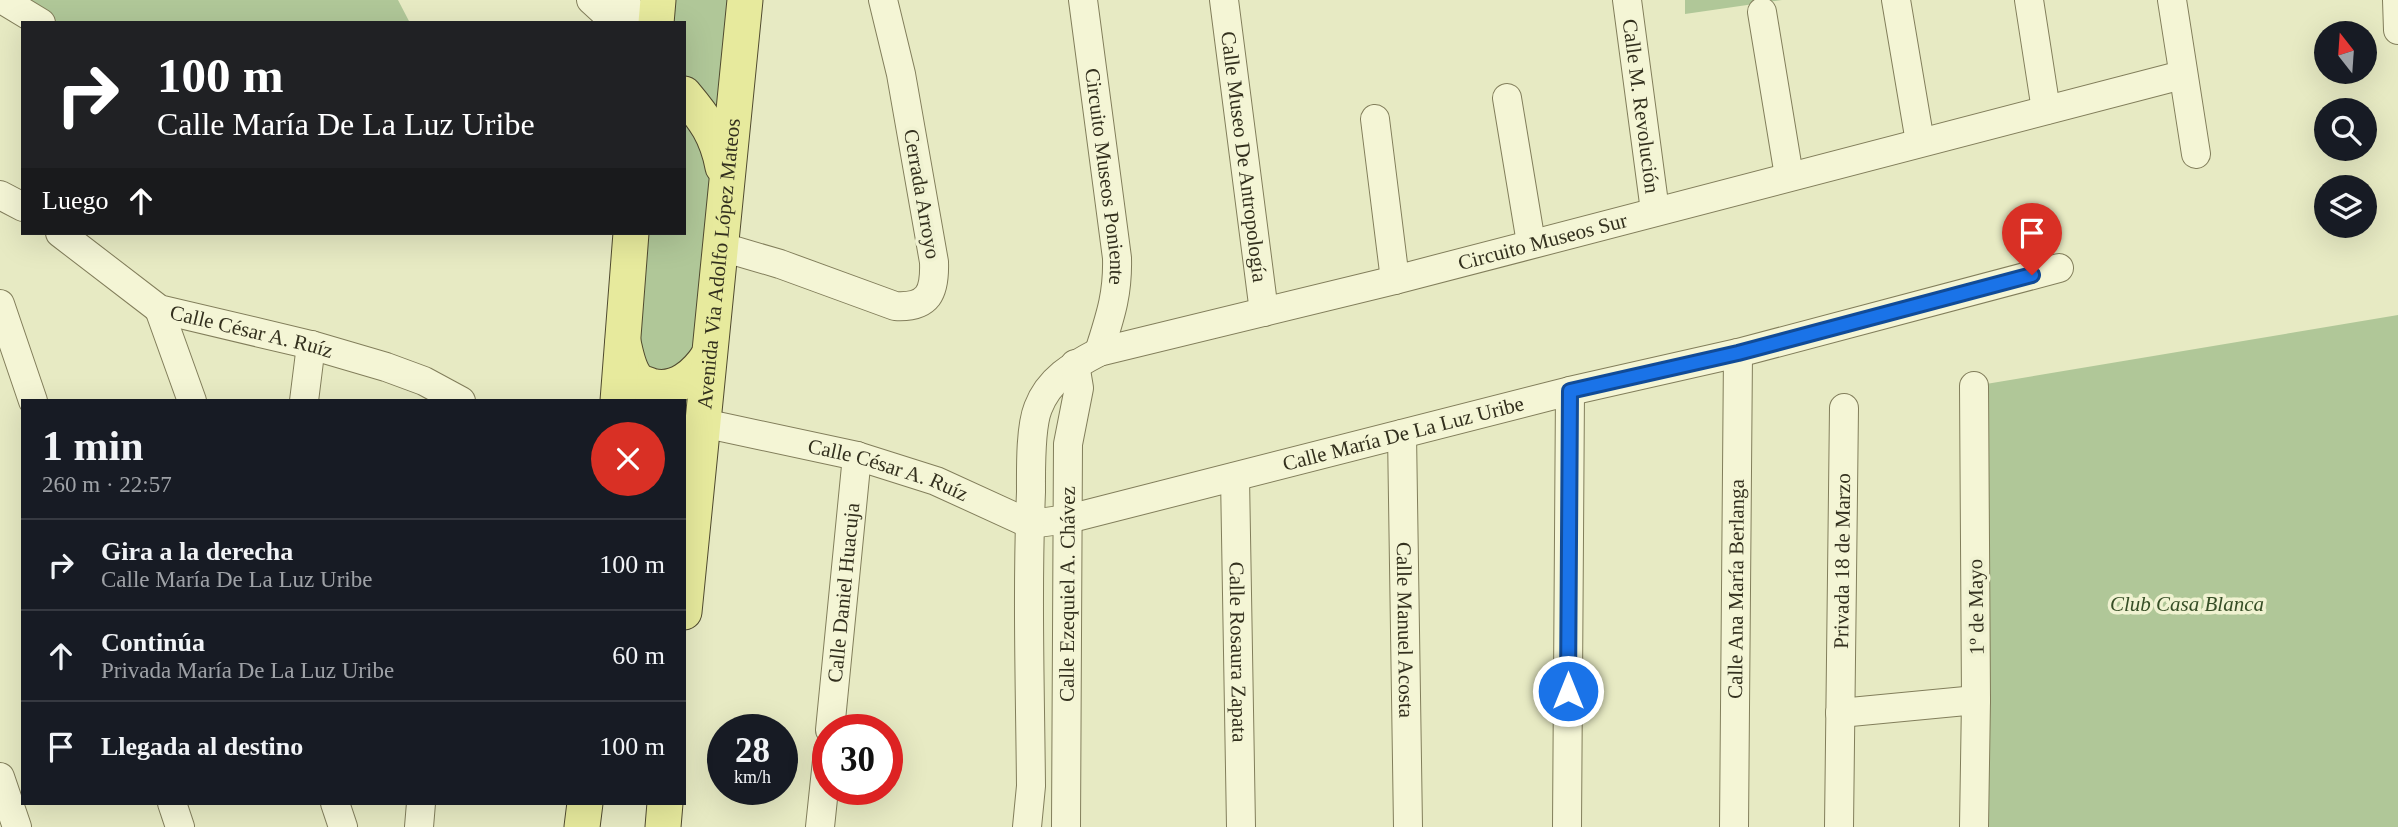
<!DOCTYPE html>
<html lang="es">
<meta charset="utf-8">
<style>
:root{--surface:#171b24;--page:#20242c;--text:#f1f3f6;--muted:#9ea1a6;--line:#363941}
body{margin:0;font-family:"Times New Roman",serif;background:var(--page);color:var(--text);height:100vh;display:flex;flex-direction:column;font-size:26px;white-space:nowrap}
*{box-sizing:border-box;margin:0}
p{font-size:23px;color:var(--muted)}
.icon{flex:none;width:38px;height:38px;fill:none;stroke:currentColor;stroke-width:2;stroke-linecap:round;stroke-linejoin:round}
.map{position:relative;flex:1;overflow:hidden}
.side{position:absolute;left:21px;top:399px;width:665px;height:406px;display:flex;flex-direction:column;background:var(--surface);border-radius:0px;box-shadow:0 7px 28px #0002}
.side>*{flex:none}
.hud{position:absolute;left:21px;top:21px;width:665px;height:214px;border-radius:0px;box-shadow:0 7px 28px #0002;background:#202124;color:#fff;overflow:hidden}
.needle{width:46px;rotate:343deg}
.fabs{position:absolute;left:2314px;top:21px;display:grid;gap:14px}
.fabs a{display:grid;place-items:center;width:63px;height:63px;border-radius:50%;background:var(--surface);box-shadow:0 7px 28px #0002;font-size:35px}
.speed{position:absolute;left:707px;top:714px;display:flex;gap:14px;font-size:35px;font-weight:700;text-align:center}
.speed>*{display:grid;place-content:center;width:91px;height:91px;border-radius:50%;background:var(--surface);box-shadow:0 7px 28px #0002;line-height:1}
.speed small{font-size:18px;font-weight:400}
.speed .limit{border:10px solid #d22;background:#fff;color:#111}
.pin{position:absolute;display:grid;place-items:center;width:60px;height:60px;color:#fff;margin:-72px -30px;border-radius:50% 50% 50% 0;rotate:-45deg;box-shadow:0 0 7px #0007}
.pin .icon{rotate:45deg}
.me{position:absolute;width:77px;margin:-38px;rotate:0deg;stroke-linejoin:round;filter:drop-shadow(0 0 5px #0008)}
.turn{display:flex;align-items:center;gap:24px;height:147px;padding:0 21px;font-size:32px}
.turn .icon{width:91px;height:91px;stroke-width:2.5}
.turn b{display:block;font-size:49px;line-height:60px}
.then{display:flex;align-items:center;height:66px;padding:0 21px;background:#0003;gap:14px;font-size:26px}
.round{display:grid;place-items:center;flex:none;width:74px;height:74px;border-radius:37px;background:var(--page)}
.headline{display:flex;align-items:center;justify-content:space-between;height:119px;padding:0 21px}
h1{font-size:42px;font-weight:700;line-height:52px}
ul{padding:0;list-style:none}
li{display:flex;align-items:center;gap:21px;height:91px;padding:0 21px;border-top:2px solid var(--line)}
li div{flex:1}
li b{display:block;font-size:26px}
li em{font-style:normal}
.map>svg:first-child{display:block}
</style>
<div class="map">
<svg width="2398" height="827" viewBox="0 0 2398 827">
<rect width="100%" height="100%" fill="#e7eac3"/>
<path fill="#b0c798" d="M3 0H398L410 23H41Z
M658 0H745L703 423 684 420V401H618L631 233H684V23H656Z
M1685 0H1782L1685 14Z
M2398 315V827H1974V386Z"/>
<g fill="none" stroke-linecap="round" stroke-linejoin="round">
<defs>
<g id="minor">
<path d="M3 0 41 23"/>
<path d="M591 0 616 23"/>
<path d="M625 0 636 23"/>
<path id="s1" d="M1083 0 1117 258C1118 295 1110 317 1099 352"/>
<path id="s2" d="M1224 0 1264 312"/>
<path id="s3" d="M1627 0 1655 211"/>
<path d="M1896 0 1920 142"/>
<path d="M2029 0 2046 110"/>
<path d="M2172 0 2196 154"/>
<path d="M2397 0 2398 30"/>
<path d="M1762 12 1789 176"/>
<path d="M1507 98 1531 243"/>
<path d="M1375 119 1395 280"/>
<path d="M0 195 23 207"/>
<path id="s4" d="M60 233 159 309 311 345 386 367 424 381 461 401"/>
<path d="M722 247 780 264 895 306C929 308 935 292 934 262L901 74 883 0"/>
<path d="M0 304 33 401"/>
<path d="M159 309 192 401"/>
<path d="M1974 386 1976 700 1974 827"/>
<path d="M304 401 311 345"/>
<path id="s5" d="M703 423 857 456 936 481 1030 524 1068 519 1570 391 1738 353 2059 268"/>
<path id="s6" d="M1402 434 1408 827"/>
<path id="s7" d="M1235 477 1241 827"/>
<path d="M1840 713 1976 700"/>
<path id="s8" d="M830 730 857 456"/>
<path d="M0 777 17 827"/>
<path d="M172 803 180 827"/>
<path d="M335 803 343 827"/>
<path d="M419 827 421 803"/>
<path d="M820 827 828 751"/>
<path id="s9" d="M1027 827 1031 786C1030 688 1027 590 1031 492 1031 470 1030 428 1038 408 1049 379 1072 366 1099 352L1395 280 2182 75"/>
<path id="s10" d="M1066 827 1068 444 1079 388 1075 364"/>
<path d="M1567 827 1570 391"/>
<path id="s11" d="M1734 827 1738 353"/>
<path id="s12" d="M1839 827 1844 408"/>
</g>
<g id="major">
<path d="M656 23 658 0"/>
<path d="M684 94C705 119 717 135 723 167"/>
<path d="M623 342C626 355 629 374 640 382 641 383 650 385 651 386 676 393 697 374 709 355"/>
<path d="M618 401 631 233"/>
<path id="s13" d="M684 612 745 0"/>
<path d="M582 827 585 803"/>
<path d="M663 827 665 803"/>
</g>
</defs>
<use href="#minor" stroke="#827e5b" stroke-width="30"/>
<use href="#major" stroke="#504a2f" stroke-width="37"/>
<use href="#minor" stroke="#f4f5d5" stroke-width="28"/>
<use href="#major" stroke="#e7ea9d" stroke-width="35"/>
</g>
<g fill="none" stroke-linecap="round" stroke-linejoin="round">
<defs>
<path id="route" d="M1568 691 1570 391 1738 353 2032 275"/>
</defs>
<use href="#route" stroke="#114b97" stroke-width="18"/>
<use href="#route" stroke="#1a73e8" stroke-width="12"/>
</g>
<g text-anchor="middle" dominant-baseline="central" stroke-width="7" stroke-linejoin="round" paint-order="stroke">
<g font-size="21" fill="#33301e" stroke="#f0f2d1">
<text stroke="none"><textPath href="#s3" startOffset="107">Calle M. Revolución</textPath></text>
<text stroke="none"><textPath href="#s2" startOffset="158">Calle Museo De Antropología</textPath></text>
<text stroke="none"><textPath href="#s1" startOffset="178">Circuito Museos Poniente</textPath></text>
<text transform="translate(922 194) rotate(80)">Cerrada Arroyo</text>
<text stroke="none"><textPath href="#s9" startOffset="962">Circuito Museos Sur</textPath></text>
<text stroke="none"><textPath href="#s13" startOffset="350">Avenida Via Adolfo López Mateos</textPath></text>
<text stroke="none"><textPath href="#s4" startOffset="220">Calle César A. Ruíz</textPath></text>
<text stroke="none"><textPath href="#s5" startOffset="728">Calle María De La Luz Uribe</textPath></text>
<text stroke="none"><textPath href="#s5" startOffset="191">Calle César A. Ruíz</textPath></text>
<text stroke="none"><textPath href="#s12" startOffset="266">Privada 18 de Marzo</textPath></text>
<text stroke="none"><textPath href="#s11" startOffset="238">Calle Ana María Berlanga</textPath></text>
<text stroke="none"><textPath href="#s8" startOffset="138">Calle Daniel Huacuja</textPath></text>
<text stroke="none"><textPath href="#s10" startOffset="233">Calle Ezequiel A. Chávez</textPath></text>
<text transform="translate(1976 607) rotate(-91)">1º de Mayo</text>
<text stroke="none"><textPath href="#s6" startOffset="196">Calle Manuel Acosta</textPath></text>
<text stroke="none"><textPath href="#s7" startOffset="175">Calle Rosaura Zapata</textPath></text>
</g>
<g font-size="21" font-style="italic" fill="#364e26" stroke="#f0f2d1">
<text x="2187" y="604">Club Casa Blanca</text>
</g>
</g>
</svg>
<div class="fabs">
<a><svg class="needle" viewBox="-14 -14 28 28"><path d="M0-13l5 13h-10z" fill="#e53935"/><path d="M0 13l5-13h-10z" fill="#9ea1a6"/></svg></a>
<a><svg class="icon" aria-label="search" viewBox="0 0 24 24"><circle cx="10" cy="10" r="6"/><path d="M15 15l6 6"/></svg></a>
<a><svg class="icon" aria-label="layers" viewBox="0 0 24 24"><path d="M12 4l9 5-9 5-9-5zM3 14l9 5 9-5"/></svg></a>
</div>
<div class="speed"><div>28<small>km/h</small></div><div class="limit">30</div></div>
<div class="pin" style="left:2032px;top:275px;background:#d93025"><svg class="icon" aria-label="arrive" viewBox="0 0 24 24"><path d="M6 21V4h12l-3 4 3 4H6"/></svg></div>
<svg class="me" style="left:1568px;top:691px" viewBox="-20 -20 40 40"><circle r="17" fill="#1a73e8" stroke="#fff" stroke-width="3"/><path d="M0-11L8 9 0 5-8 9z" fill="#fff"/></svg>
<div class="hud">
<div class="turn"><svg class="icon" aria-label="right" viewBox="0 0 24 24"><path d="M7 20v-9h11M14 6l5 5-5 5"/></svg><div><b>100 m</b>Calle María De La Luz Uribe</div></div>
<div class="then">Luego<svg class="icon" aria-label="ahead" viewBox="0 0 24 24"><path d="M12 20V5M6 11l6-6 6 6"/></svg></div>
</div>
<section class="side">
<div class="headline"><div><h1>1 min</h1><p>260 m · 22:57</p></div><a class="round" style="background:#d93025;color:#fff"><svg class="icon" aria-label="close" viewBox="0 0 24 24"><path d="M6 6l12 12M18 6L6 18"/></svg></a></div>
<ul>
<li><svg class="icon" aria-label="right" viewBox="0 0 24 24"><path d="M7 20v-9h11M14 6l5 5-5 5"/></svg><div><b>Gira a la derecha</b><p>Calle María De La Luz Uribe</p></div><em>100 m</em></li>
<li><svg class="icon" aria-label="ahead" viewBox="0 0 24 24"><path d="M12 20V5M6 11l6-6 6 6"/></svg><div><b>Continúa</b><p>Privada María De La Luz Uribe</p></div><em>60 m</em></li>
<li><svg class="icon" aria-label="arrive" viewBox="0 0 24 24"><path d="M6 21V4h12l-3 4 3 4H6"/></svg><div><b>Llegada al destino</b></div><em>100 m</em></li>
</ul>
</section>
</div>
